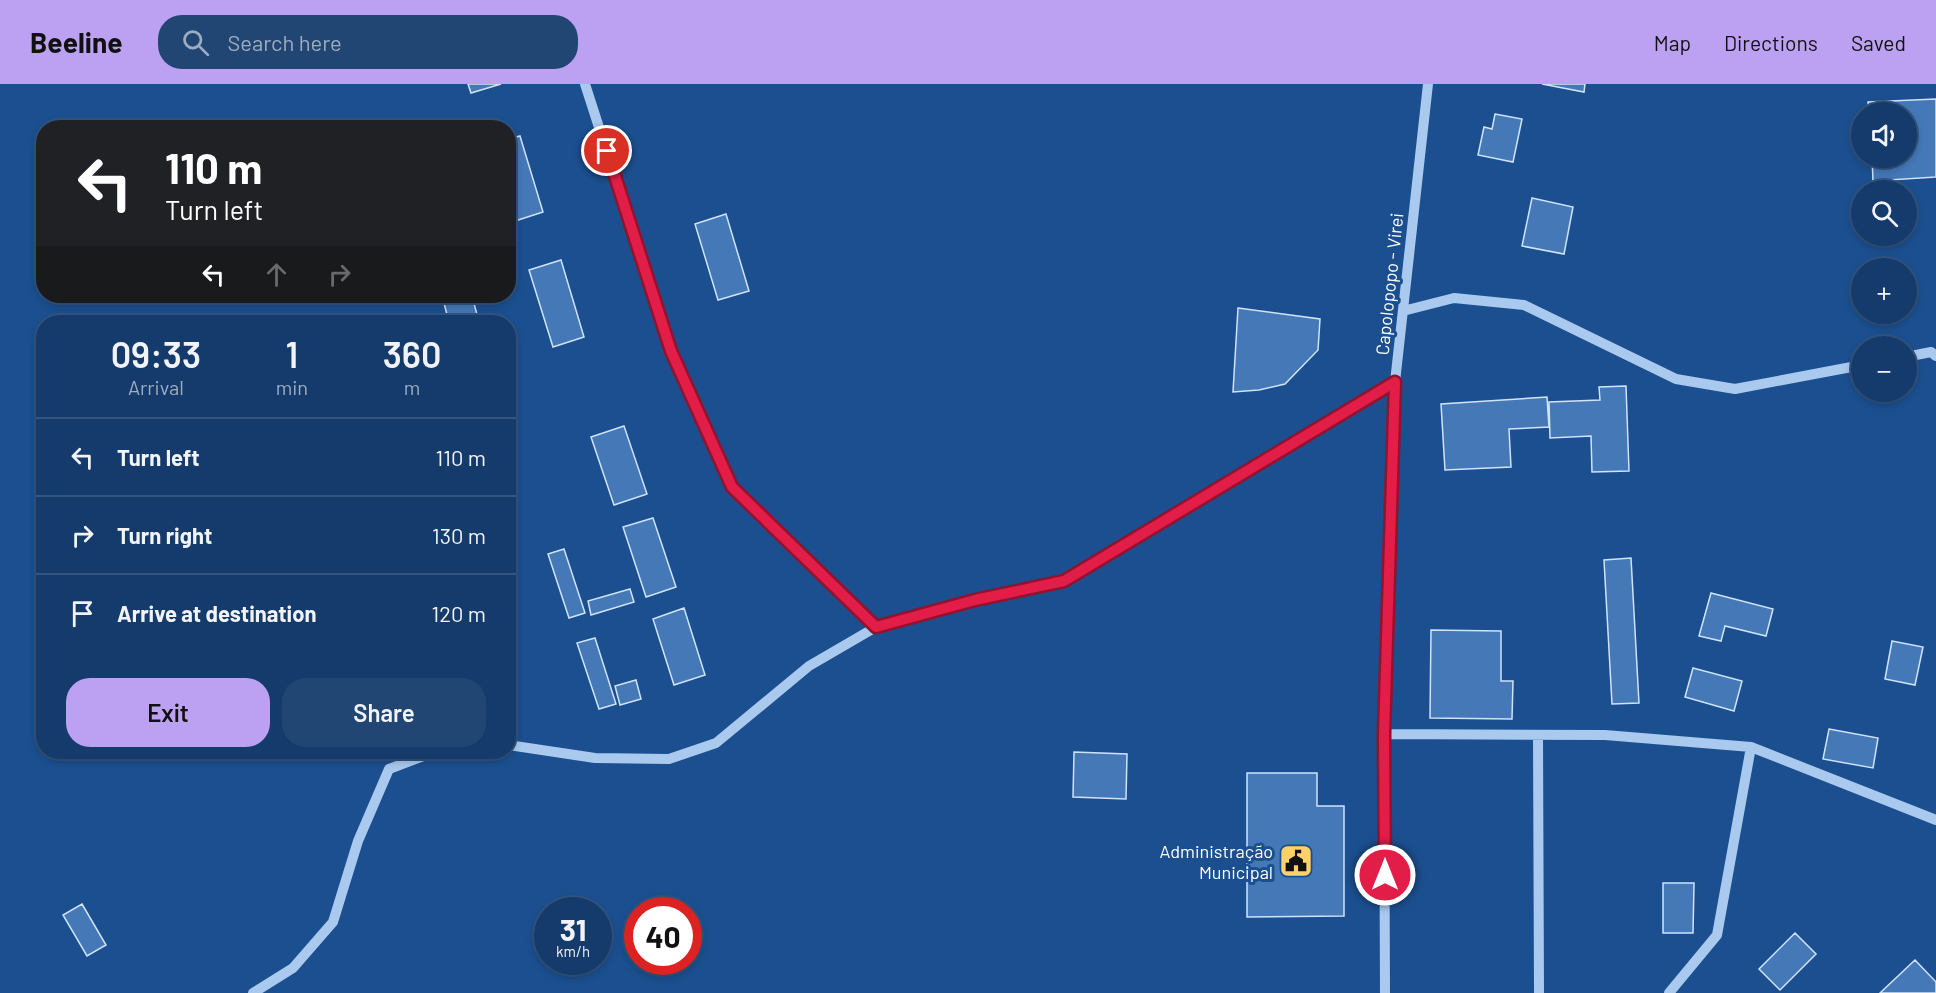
<!DOCTYPE html>
<meta charset="utf-8">
<style>
:root{--surface:#143b6b;--page:#214673;--text:#f1f3f6;--muted:#9dadc1;--line:#33557e;--accent:#bca0f2}
body{margin:0;font-family:Barlow,sans-serif;background:var(--page);color:var(--text);height:100vh;display:flex;flex-direction:column;font-size:22px;white-space:nowrap}
*{box-sizing:border-box;margin:0}
p{font-size:20px;color:var(--muted)}
.icon{flex:none;width:33px;height:33px;fill:none;stroke:currentColor;stroke-width:2;stroke-linecap:round;stroke-linejoin:round}
.map{position:relative;flex:1;overflow:hidden}
.details{position:absolute;left:36px;top:231px;width:480px;height:444px;display:flex;flex-direction:column;background:var(--surface);border-radius:24px;box-shadow:0 3px 9px #0003,0 0 0 2px var(--line)}
.details>*{flex:none}
.banner{position:absolute;left:36px;top:36px;width:480px;height:183px;border-radius:24px;box-shadow:0 3px 9px #0003,0 0 0 2px var(--line);background:#202124;color:#fff;overflow:hidden}
.fabs{position:absolute;left:1851px;top:18px;display:grid;gap:12px}
.fabs a{display:grid;place-items:center;width:66px;height:66px;border-radius:50%;background:var(--surface);box-shadow:0 3px 9px #0003,0 0 0 2px var(--line);font-size:30px}
.speed{position:absolute;left:534px;top:813px;display:flex;gap:12px;font-size:30px;font-weight:700;text-align:center}
.speed>*{display:grid;place-content:center;width:78px;height:78px;border-radius:50%;background:var(--surface);box-shadow:0 3px 9px #0003,0 0 0 2px var(--line);line-height:1}
.speed small{font-size:15px;font-weight:400}
.speed .limit{border:9px solid #d22;background:#fff;color:#111}
.pin{position:absolute;display:grid;place-items:center;width:51px;height:51px;color:#fff;margin:-26px;border:3px solid #fff;border-radius:50%;box-shadow:0 2px 6px #0007}
.me{position:absolute;width:66px;margin:-33px;rotate:0deg;stroke-linejoin:round;filter:drop-shadow(0 0 4px #0008)}
.turn{display:flex;align-items:center;gap:21px;height:126px;padding:0 30px;font-size:27px}
.turn .icon{width:78px;height:78px;stroke-width:2.5}
.turn b{display:block;font-size:42px;line-height:51px}
.lanes{display:flex;align-items:center;height:57px;padding:0 30px;background:#0003;justify-content:center;gap:30px;direction:ltr}
.lanes .off{opacity:.35}
.eta{display:flex;justify-content:space-evenly;align-items:center;height:102px;text-align:center}
.eta b{font-size:36px;font-weight:600;line-height:42px}
.primary-button{display:flex;gap:12px;margin-top:auto;padding:12px 30px}
.primary-button a{flex:1;height:69px;border-radius:24px;background:var(--accent);color:#111;font-size:24px;font-weight:600;line-height:69px;text-align:center}
.primary-button a+a{background:var(--page);color:var(--text)}
ul{padding:0;list-style:none}
li{display:flex;align-items:center;gap:18px;height:78px;padding:0 30px;border-top:2px solid var(--line)}
li div{flex:1}
li b{display:block;font-size:22px}
li em{font-style:normal}
header{display:flex;align-items:center;gap:36px;box-sizing:border-box;height:84px;padding:0 30px;background:var(--accent);color:#111}
header strong{font-size:28px}
nav{display:flex;gap:33px;margin-inline-start:auto;font-size:21px}
.search{width:420px;height:54px;background:var(--page);display:flex;align-items:center;gap:15px;box-sizing:border-box;padding:0 21px;border-radius:24px;color:var(--muted);font-size:22px}
.map>svg:first-child{display:block}
</style>
<header>
<strong>Beeline</strong>
<div class="search"><svg class="icon" aria-label="search" viewBox="0 0 24 24"><circle cx="10" cy="10" r="6"/><path d="M15 15l6 6"/></svg>Search here</div>
<nav><a>Map</a><a>Directions</a><a>Saved</a></nav>
</header>
<div class="map">
<svg width="1936" height="909" viewBox="0 0 1936 909">
<rect width="100%" height="100%" fill="#1b4f8f"/>
<path fill="#4478b7" stroke="#cfe3fa" stroke-width="1.5" d="M468 0H501L471 9Z
M1542 0H1585L1584 8Z
M1936 15V93L1873 97 1872 74H1906V28H1869L1868 18Z
M1495 30 1522 35 1513 78 1478 71 1484 43 1492 45Z
M520 52 543 128 512 138 508 126V55Z
M1532 114 1573 123 1564 170 1522 162Z
M726 130 749 207 718 216 695 140Z
M561 176 584 253 553 263 529 186Z
M442 212H472L479 238H449Z
M1238 224 1320 235 1318 266 1285 300 1259 306 1233 308Z
M1626 302 1629 387 1592 388 1591 352 1550 354 1549 318 1600 316 1599 303Z
M1547 313 1549 343 1509 345 1511 383 1445 386 1441 320Z
M624 342 647 410 614 421 591 353Z
M653 434 676 503 646 513 623 443Z
M564 465 585 529 569 534 548 470Z
M1631 474 1639 619 1612 620 1604 476Z
M630 505 634 518 591 531 588 517Z
M1711 509 1773 525 1766 552 1725 542 1721 557 1699 552Z
M684 524 705 591 674 601 653 535Z
M1431 546 1501 547V597H1513L1512 635 1430 634Z
M595 554 616 620 599 625 577 559Z
M1892 557 1923 563 1915 601 1885 595Z
M1693 584 1742 597 1734 627 1685 613Z
M636 596 641 615 620 621 615 602Z
M1829 645 1878 654 1873 684 1823 675Z
M1074 668 1127 670 1126 715 1073 713Z
M1247 689H1317V722H1344V832L1247 833Z
M1663 799H1694L1693 849H1663Z
M82 820 106 861 87 872 63 831Z
M1795 849 1816 870 1780 906 1759 885Z
M1915 876 1936 898V909H1880Z"/>
<g fill="none" stroke-linecap="round" stroke-linejoin="round">
<path stroke="#a9c9ee" stroke-width="10" d="M585 0 671 267 732 403 876 543
M1403 227 1454 214 1524 221 1676 295 1735 305 1862 281
M1906 273 1931 268 1936 272
M1384 650 1605 651 1751 663 1936 736
M1538 651 1539 909
M508 661 595 674 669 675 716 659 809 582 876 543 975 516 1064 497 1395 298
M253 909 293 884 333 838 358 757 389 685 434 668
M1385 909 1384 650 1395 298 1428 0
M1669 909 1717 851 1751 663"/>
</g>
<g fill="none" stroke-linecap="round" stroke-linejoin="round">
<defs>
<path id="route" d="M607 67 671 267 732 403 876 543 975 516 1064 497 1395 298 1384 650 1385 791"/>
</defs>
<use href="#route" stroke="#92132f" stroke-width="15"/>
<use href="#route" stroke="#e11d48" stroke-width="10"/>
</g>
<defs>
<symbol id="civic-square" viewBox="-11 -11 22 22"><rect x="-9" y="-9" width="18" height="18" rx="4" fill="#ffd166" stroke="#1b4f8f"/><path d="M-.6-6.5H3V-4.5H.6V-3L4-1V1h2V6H-6V1h2V-1L-.6-3ZM-1.2 2.5V6h2.4V2.5Z" fill="#111"/></symbol>
</defs>
<g fill-rule="evenodd">
<use href="#civic-square" x="1277" y="758" width="38" height="38"/>
</g>
<g text-anchor="middle" dominant-baseline="central" stroke-width="6" stroke-linejoin="round" paint-order="stroke">
<g font-size="18" fill="#fff" stroke="#1b4f8f">
<text transform="translate(1389 200) rotate(-84)">Capolopopo - Virei</text>
</g>
<g font-size="18" fill="#fff" stroke="#1b4f8f" text-anchor="end">
<text x="1273" y="767">Administração<tspan x="1273" dy="21">Municipal</tspan></text>
</g>
</g>
</svg>
<div class="fabs">
<a><svg class="icon" aria-label="sound" viewBox="0 0 24 24"><path d="M4 9h4l5-4v14l-5-4H4zM17 9q2 3 0 6"/></svg></a>
<a><svg class="icon" aria-label="search" viewBox="0 0 24 24"><circle cx="10" cy="10" r="6"/><path d="M15 15l6 6"/></svg></a>
<a>+</a>
<a>−</a>
</div>
<div class="speed"><div>31<small>km/h</small></div><div class="limit">40</div></div>
<div class="pin" style="left:607px;top:67px;background:#d93025"><svg class="icon" aria-label="arrive" viewBox="0 0 24 24"><path d="M6 21V4h12l-3 4 3 4H6"/></svg></div>
<svg class="me" style="left:1385px;top:791px" viewBox="-20 -20 40 40"><circle r="17" fill="#e11d48" stroke="#fff" stroke-width="3"/><path d="M0-11L8 9 0 5-8 9z" fill="#fff"/></svg>
<div class="banner">
<div class="turn"><svg class="icon" aria-label="left" viewBox="0 0 24 24"><path d="M17 20v-9H6M10 6l-5 5 5 5"/></svg><div><b>110 m</b>Turn left</div></div>
<div class="lanes"><svg class="icon" aria-label="left" viewBox="0 0 24 24"><path d="M17 20v-9H6M10 6l-5 5 5 5"/></svg><svg class="icon off" aria-label="ahead" viewBox="0 0 24 24"><path d="M12 20V5M6 11l6-6 6 6"/></svg><svg class="icon off" aria-label="right" viewBox="0 0 24 24"><path d="M7 20v-9h11M14 6l5 5-5 5"/></svg></div>
</div>
<section class="details">
<div class="eta">
<div><b>09:33</b><p>Arrival</p></div>
<div><b>1</b><p>min</p></div>
<div><b>360</b><p>m</p></div>
</div>
<ul>
<li><svg class="icon" aria-label="left" viewBox="0 0 24 24"><path d="M17 20v-9H6M10 6l-5 5 5 5"/></svg><div><b>Turn left</b></div><em>110 m</em></li>
<li><svg class="icon" aria-label="right" viewBox="0 0 24 24"><path d="M7 20v-9h11M14 6l5 5-5 5"/></svg><div><b>Turn right</b></div><em>130 m</em></li>
<li><svg class="icon" aria-label="arrive" viewBox="0 0 24 24"><path d="M6 21V4h12l-3 4 3 4H6"/></svg><div><b>Arrive at destination</b></div><em>120 m</em></li>
</ul>
<div class="primary-button"><a>Exit</a><a>Share</a></div>
</section>
</div>
